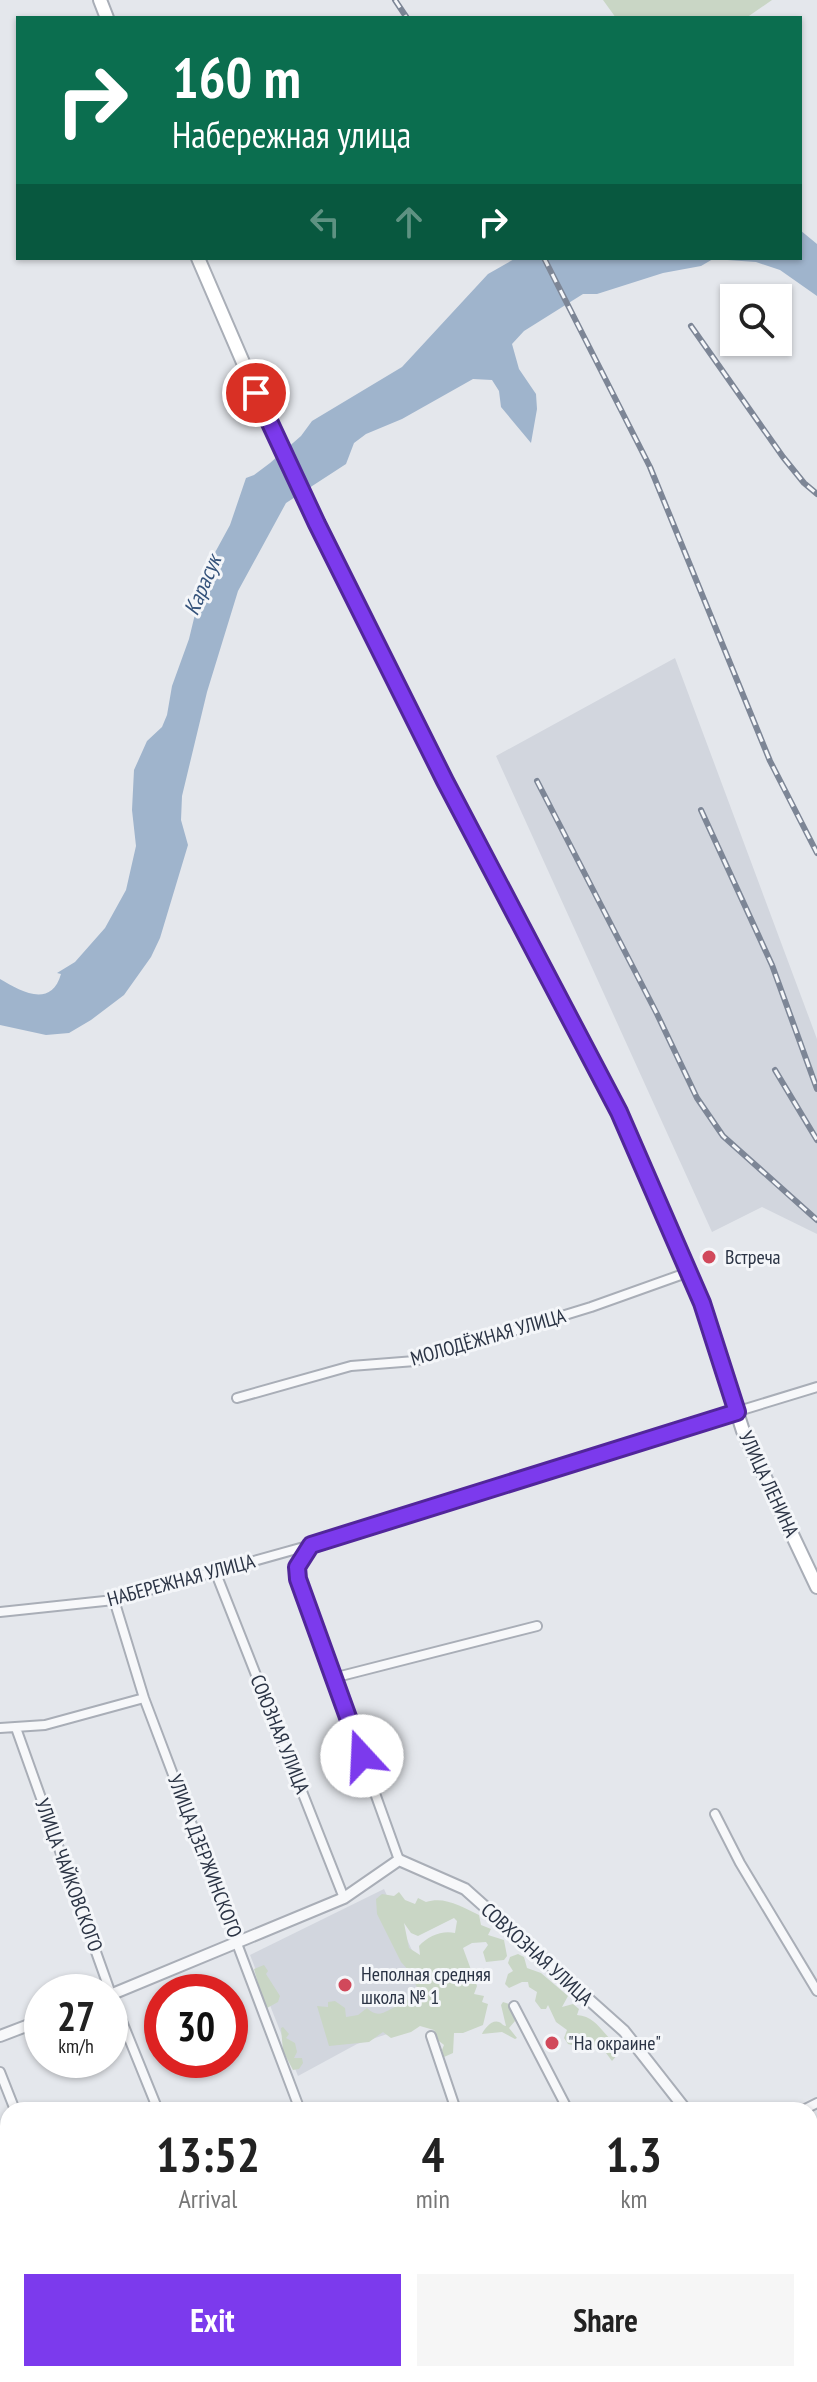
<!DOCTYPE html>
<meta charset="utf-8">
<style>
:root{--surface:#fff;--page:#f6f6f6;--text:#222;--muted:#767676;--accent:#7c3aed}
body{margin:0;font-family:"PT Sans Narrow",sans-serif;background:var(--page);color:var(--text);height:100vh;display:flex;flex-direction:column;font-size:30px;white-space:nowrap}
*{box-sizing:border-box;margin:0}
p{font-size:26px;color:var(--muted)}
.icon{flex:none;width:44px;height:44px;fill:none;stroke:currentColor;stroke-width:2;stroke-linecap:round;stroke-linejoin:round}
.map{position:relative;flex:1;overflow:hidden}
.side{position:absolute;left:0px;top:2102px;width:818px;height:280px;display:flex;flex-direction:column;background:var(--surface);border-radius:24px 24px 0 0;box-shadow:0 2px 6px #0004}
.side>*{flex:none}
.top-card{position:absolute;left:16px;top:16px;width:786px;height:244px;border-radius:0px;box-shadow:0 2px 6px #0004;background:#0b6e4f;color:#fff;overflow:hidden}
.fabs{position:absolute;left:720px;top:284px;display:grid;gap:16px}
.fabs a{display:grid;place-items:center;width:72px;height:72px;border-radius:0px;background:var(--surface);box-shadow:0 2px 6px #0004;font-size:40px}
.speed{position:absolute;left:24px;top:1974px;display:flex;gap:16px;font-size:40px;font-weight:700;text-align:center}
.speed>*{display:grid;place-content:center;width:104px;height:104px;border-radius:50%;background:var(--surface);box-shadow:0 2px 6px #0004;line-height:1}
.speed small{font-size:20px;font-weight:400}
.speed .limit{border:12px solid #d22;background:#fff;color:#111}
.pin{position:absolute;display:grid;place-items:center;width:68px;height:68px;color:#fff;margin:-34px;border:4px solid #fff;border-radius:50%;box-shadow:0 2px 8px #0007}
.me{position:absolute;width:88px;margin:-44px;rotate:340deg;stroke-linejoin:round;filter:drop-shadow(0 0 6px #0008)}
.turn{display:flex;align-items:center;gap:28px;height:168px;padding:0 24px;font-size:36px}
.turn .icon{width:104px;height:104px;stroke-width:2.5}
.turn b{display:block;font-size:56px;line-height:68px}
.lanes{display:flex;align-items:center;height:76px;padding:0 24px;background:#0003;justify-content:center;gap:40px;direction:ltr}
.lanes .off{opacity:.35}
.eta{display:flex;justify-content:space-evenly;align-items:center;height:136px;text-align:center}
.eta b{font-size:48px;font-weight:700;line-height:56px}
.primary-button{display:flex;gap:16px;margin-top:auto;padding:16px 24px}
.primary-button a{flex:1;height:92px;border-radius:0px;background:var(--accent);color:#fff;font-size:32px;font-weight:700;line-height:92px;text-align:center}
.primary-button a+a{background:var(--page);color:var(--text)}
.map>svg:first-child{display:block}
</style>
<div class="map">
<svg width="817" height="2382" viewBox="0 0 817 2382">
<rect width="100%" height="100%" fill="#e4e7ec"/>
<path fill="#d2d6de" d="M675 658 817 1039V1234L762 1207 712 1232 496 756Z
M384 1889 442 2016 357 2044 298 2076 250 1955Z"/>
<path fill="#c9d6c5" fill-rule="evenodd" d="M603 0H772L746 18H616Z
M399 1892 405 1900 415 1904 418 1898 426 1902C445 1896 462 1907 479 1915L481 1925 491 1929 488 1935 504 1940 507 1956 504 1960 486 1962 483 1952 488 1945 486 1942 472 1943 463 1948 477 1986 474 1994 484 1996 482 2002 488 2004 483 2025 463 2033H454L453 2053 444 2057 442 2050 444 2045 439 2041 434 2030 420 2026 411 2032 391 2038 383 2032 369 2042 329 2046 317 2006 328 2007V2002L335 2001 345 2008 346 2017 358 2015 367 2008C378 2020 388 2010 400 2004L404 2006 408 1999H417L420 1995 411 1973 401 1962 377 1914 376 1899 382 1894 394 1896ZM454 1918 457 1921 455 1933C442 1930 428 1936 419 1946L420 1955 409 1948 404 1923 411 1933 418 1936Z
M518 1954 524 1957 527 1968 541 1973 568 1996 562 2007 573 2004 579 2009 577 2015C600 2016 605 2043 624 2047L612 2061 606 2053 592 2044 580 2047 568 2044 564 2038 567 2030 556 2022 548 2005 546 2009H541L535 2001 537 1992 529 1987 528 1982H522L509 1988 505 1984 508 1974 513 1971 508 1963 510 1957Z
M264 1965 268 1971 266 1974 280 1996 278 2002 267 2008 263 2001 254 1969Z
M503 2002 512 2005 515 2021 509 2028 517 2038 515 2039 502 2032 482 2034C484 2029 492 2019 499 2022 502 2023 503 2026 506 2026L501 2005Z
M283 2027 289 2034 286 2038 295 2043 297 2052 294 2058H302L303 2063 299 2069 293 2070 283 2051 281 2028Z"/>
<path fill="#9fb4cc" d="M800 230 817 244V296L780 270 756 262 713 259 701 266 663 273 597 294H583L524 331 512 344 519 369 536 394 537 409 531 443 501 407 499 391 492 380 473 379 402 419 366 434 354 443 346 464 286 503 238 591 207 692 182 796 181 820 188 845 160 938 151 957 124 995 91 1020 69 1033 46 1035 0 1025V979C20 991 51 1009 61 974L57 973 75 962 105 928 126 890 136 846 132 810 134 770 147 741 162 727 167 715 172 686 189 639 197 606 210 575 212 558 230 525 246 478 254 475 270 463 301 436 312 421 402 367 488 274 516 258H800Z"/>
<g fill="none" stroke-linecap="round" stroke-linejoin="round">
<defs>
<path id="minor" d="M237 1398 351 1366 415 1361 591 1307 689 1272
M311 1546 297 1567 298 1579 399 1860
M215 1571 344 1898
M114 1600 144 1698 300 2110
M0 1612 114 1600 311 1545 480 1490 817 1387
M333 1678 537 1626
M0 1728 45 1725 144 1698
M16 1728 111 1994 158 2110
M715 1814 740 1863 817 1991
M514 2006 568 2110
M431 2036 456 2110
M0 2072 15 2110
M803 2110 817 2103
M120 2374 123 2382
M403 2374 406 2382
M549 2374 553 2382
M712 2374 716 2382
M262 2382 283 2374"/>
<path id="tertiary" d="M110 1995 344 1898 399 1860 465 1889 624 2031 686 2110
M0 2036 42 2020
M810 2275 817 2284"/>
<path id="secondary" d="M100 0 107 18
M198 258 267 418 317 524 448 787 619 1112 702 1303 743 1431 817 1587"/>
</defs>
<use href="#minor" stroke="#a9aeb7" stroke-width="12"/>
<use href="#tertiary" stroke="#a9aeb7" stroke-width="14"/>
<use href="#secondary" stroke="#a9aeb7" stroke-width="16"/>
<use href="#minor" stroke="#f7f8fa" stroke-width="8"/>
<use href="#tertiary" stroke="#f7f8fa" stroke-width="10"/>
<use href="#secondary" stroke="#fff" stroke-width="12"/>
<defs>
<path id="rail" d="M395 0 407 18
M544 258 650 467 770 761 817 853
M691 326 783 457 804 483 817 494
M537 781 657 1014 697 1098 723 1136 817 1220
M701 810 772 965 817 1089
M775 1070 817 1140"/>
</defs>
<use href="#rail" stroke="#7d8696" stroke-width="6"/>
<use href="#rail" stroke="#f4f6f9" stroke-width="3" stroke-dasharray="9" stroke-linecap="butt"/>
</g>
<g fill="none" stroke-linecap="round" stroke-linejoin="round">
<defs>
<path id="route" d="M256 393 317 524 445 781 619 1112 702 1303 737 1412 311 1545 297 1567 298 1579 362 1756"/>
</defs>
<use href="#route" stroke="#51269a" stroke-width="20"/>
<use href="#route" stroke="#7c3aed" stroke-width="14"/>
</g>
<g fill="#d1495b" stroke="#f4f6f9" stroke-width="3">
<circle cx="709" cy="1257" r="8"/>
<circle cx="345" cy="1985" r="8"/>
<circle cx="552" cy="2043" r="8"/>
</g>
<g text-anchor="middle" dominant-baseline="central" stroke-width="6" stroke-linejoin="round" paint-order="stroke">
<g font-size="20" fill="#2b3445" stroke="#f4f6f9" text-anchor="start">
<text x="725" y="1257">Встреча</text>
<text x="361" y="1974">Неполная средняя<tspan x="361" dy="23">школа № 1</tspan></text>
<text x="568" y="2043">"На окраине"</text>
</g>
<g font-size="20" fill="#2b3445" stroke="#f4f6f9">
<text transform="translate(488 1337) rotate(-16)">МОЛОДЁЖНАЯ УЛИЦА</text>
<text transform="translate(769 1484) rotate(65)">УЛИЦА ЛЕНИНА</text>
<text transform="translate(181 1580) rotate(-15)">НАБЕРЕЖНАЯ УЛИЦА</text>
<text transform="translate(280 1734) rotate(68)">СОЮЗНАЯ УЛИЦА</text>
<text transform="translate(205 1856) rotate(69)">УЛИЦА ДЗЕРЖИНСКОГО</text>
<text transform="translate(69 1875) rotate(70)">УЛИЦА ЧАЙКОВСКОГО</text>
<text transform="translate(537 1954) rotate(42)">СОВХОЗНАЯ УЛИЦА</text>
</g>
<g font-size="22" font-style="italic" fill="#34527a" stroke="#f4f6f9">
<text transform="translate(202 585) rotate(-67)">Карасук</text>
</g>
</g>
</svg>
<div class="fabs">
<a><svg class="icon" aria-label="search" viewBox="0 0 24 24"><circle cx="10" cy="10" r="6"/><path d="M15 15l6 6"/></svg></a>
</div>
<div class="speed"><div>27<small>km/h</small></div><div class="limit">30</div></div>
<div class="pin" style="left:256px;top:393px;background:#d93025"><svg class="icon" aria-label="arrive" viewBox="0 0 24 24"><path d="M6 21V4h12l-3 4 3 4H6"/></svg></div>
<svg class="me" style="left:362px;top:1756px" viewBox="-20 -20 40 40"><circle r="19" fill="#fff"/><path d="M0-13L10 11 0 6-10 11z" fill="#7c3aed"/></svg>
<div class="top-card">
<div class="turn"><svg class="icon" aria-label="right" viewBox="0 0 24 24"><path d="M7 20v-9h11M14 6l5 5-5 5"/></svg><div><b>160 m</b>Набережная улица</div></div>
<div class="lanes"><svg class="icon off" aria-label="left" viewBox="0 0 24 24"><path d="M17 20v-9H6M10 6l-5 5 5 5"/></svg><svg class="icon off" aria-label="ahead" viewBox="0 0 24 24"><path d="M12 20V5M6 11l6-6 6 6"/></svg><svg class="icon" aria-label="right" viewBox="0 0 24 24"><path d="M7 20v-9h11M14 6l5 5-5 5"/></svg></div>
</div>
<section class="side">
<div class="eta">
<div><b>13:52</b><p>Arrival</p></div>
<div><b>4</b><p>min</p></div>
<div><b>1.3</b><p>km</p></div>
</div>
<div class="primary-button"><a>Exit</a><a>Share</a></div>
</section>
</div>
